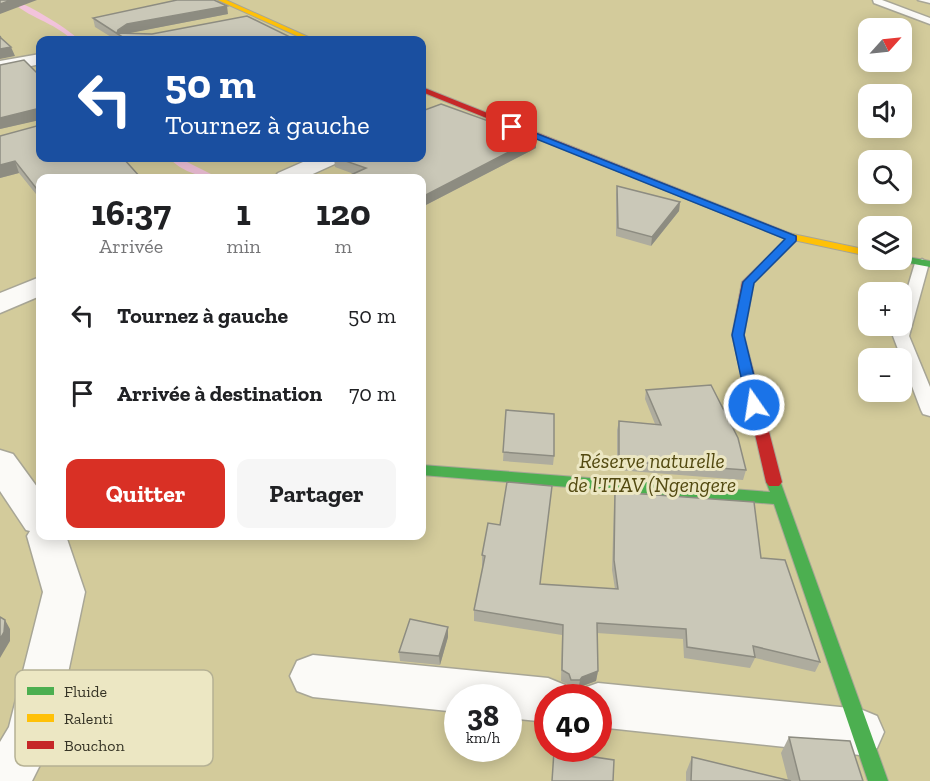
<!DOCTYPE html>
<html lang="fr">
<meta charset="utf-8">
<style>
:root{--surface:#fff;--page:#f6f6f6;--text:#202124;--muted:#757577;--accent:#d93025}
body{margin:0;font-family:"Zilla Slab",serif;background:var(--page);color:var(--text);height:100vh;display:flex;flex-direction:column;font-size:22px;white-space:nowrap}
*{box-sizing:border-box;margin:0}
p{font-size:20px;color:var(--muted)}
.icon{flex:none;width:33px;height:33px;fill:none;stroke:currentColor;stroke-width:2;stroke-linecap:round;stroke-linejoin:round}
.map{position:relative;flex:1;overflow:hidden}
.panel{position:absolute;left:36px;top:174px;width:390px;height:366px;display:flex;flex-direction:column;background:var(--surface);border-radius:12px;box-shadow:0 3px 15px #0003}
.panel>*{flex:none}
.hud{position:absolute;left:36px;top:36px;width:390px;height:126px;border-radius:12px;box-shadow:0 3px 15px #0003;background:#1a4fa0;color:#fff;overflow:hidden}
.needle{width:39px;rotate:63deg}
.controls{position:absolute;left:858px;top:18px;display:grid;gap:12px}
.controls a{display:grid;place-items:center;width:54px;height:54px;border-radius:12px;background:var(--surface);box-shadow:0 3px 15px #0003;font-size:30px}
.speed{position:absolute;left:444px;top:684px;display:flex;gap:12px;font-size:30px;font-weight:700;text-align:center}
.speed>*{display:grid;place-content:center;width:78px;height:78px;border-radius:50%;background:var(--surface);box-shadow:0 3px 15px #0003;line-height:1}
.speed small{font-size:15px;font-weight:400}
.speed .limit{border:9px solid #d22;background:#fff;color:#111}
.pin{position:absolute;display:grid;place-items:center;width:51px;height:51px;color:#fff;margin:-26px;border-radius:12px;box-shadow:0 3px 9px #0006}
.me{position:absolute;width:66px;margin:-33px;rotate:347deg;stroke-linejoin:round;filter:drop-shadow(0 0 4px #0008)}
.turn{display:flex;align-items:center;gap:21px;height:126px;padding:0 30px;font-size:27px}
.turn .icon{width:78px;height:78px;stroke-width:2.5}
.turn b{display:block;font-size:42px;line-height:51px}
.eta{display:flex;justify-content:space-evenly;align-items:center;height:102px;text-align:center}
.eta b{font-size:36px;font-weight:800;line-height:42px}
.button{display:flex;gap:12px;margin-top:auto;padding:12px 30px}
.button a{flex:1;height:69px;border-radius:12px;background:var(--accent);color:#fff;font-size:24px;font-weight:800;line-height:69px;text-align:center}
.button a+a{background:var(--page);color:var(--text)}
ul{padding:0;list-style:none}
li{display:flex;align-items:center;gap:18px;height:78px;padding:0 30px}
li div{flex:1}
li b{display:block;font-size:22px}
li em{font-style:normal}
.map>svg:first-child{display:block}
</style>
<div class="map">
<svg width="930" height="781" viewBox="0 0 930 781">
<rect width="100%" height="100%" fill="#e3e0cc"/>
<path fill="#d3cb9b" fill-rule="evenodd" d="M0 0H930V781H0ZM868 28H902V62H868ZM40 40H422V158H40ZM868 94H902V128H868ZM868 160H902V194H868ZM40 178H422V536H40ZM868 226H902V260H868ZM868 292H902V326H868ZM868 358H902V392H868ZM458 698H508V748H458ZM548 698H598V748H548Z"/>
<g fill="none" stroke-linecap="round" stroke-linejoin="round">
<path fill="#f2c3db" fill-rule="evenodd" d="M10 0C22 0 69 29 79 40H72C54 22 28 18 10 0Z
M170 158H179L219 178C204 179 178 170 170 158Z"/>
<defs>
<path id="lane" d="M873 0H882L930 18V24L874 3Z
M918 0H930V3Z
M922 259 929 263 909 336 930 387V416L923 414 921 410 893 336 896 326H902V307L915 263Z"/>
<path id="street" d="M40 54V64L0 73V61Z
M312 158H340L337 163 304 178H274L278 173Z
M40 277V296L0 313V293Z
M0 450 13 454 40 491V536H66L85 592 55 735 32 781H0V742L9 727 43 592 27 536 30 531 26 530 0 491Z
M313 655 548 678 565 685 570 698H548V722L508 718V698H458V712L313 697 297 691 290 676 297 661Z
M598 683 860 709 877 716 884 732 877 748 860 755 598 727V698H578L581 689Z"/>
<path id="fast" d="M902 256 930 261V267L898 261 897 260H902Z
M422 465 770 492 766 482 769 478H779L888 781H868L774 504 422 475Z"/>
<path id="slow" d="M218 0H226L315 40H306Z
M788 233 868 250V256L784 238 783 236Z"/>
<path id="jam" d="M422 87 797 236V240L754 283 744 335 782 482 779 486H769L766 482 732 335 742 282 786 239 422 92Z"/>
</defs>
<use href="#lane" stroke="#a8a696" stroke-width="3"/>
<use href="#street" stroke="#a8a696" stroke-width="3"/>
<use href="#fast" stroke="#a8a696" stroke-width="2"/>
<use href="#slow" stroke="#a8a696" stroke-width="2"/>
<use href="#jam" stroke="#a8a696" stroke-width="2"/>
<use href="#lane" fill="#fbfaf7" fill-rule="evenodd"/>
<use href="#street" fill="#fbfaf7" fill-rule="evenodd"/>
<use href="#fast" fill="#4caf50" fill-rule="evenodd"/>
<use href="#slow" fill="#ffc107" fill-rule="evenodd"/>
<use href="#jam" fill="#c62828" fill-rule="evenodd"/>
</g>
<path fill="#aeac9e" d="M228 14 129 33 289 40H116L95 27 93 18Z
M40 76V199L19 173 0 178V136L37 126 38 120 0 129Z
M536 138V148L422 207V178L354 174 335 167 334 158H422Z
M617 186 680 202 679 211 651 246 616 236V194Z
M646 390 746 470 743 480 617 470V430L619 421 655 424 645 399Z
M506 410 554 456 553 465 503 461Z
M615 492 761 558 820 662 815 672 755 658 750 668 684 658 683 639 597 633 598 671 596 681 580 687 578 691 569 690 567 684 561 681 562 635 474 621V610L483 566H482V555L488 523 540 584 615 589 612 570 614 502Z
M448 637 440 665 400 661 399 652Z
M789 737 863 781H686V772L692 757 788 780 781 753Z"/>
<path fill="#8d8c81" d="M11 0H37L0 14V4Z
M227 6 228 14 130 33H117L118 30 127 24Z
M288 36 289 40H282L281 38Z
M11 47 15 56 0 59V49Z
M36 109 40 120 0 129V118Z
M536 138V148L422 207V197Z
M15 161 19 173 0 178V165Z
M680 202 679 211 651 246 652 237Z
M5 620 10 629V641L0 658V639Z
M448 627V637L440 665 439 656Z
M598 671 596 681 580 687 578 691 580 680 582 677Z"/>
<path fill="#cac8b8" stroke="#8d8c81" stroke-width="1.5" d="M0 0H11L0 4Z
M177 0H214L227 6 127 24 118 30 117 33 152 34 247 16 288 36 281 38 287 40H127L93 18Z
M0 36 1 38 11 47 0 49Z
M24 60 40 76V158H123L141 178H40V193L15 161 0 165V136L37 126 39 112 36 109 0 118V65Z
M441 104 536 138 422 197V178H344L366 168 337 158H422V111Z
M617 186 680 202 652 237 618 228Z
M711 385 738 438 746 470 619 461V421L661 425 646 390Z
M506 410 554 414V456L503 452Z
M507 482 552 486 540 584 618 589 614 560 615 492 754 502 761 558 785 560 820 662 753 646 755 657 687 647 686 629 597 623 598 671 582 677 580 680H571L569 674 562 670 563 625 474 610 485 556 482 555 488 523 500 525Z
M0 617 5 620 4 632 0 639Z
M410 619 448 627 439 656 399 652Z
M789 737 850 741 863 781H800Z
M554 751 614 760 613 781H552Z
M692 757 791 781H691Z"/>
<path fill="#1a73e8" stroke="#114b97" stroke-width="1.5" d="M509 125H515L796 236V241L754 283 744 335 761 405 759 408 754 410 747 405 732 335 743 282 785 239 509 128Z"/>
<g text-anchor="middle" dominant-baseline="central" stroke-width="6" stroke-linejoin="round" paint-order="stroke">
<g font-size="21" font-style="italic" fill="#524910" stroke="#ece7c3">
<text x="652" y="460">Réserve naturelle<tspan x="652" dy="24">de l'ITAV (Ngengere</tspan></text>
</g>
</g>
<rect x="15" y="670" width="198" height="96" rx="9" fill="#ece7c3" stroke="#b5b194" stroke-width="1.5"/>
<rect x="27" y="687" width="27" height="8" fill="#4caf50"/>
<rect x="27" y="714" width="27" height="8" fill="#ffc107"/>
<rect x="27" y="741" width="27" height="8" fill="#c62828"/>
<g font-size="16" fill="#363426">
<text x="64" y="697">Fluide</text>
<text x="64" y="724">Ralenti</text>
<text x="64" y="751">Bouchon</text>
</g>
</svg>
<div class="controls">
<a><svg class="needle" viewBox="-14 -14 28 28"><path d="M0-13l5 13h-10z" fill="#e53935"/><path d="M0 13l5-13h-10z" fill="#757577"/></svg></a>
<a><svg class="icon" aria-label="sound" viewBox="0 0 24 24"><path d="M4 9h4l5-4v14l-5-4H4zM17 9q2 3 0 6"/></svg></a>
<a><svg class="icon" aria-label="search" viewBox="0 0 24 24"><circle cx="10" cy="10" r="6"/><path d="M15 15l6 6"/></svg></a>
<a><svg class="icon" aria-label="layers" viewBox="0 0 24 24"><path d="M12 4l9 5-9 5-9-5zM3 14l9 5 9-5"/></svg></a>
<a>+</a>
<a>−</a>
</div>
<div class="speed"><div>38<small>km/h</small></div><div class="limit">40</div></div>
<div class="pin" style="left:512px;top:127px;background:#d93025"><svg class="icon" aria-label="arrive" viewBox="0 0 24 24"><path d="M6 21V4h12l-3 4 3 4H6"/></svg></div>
<svg class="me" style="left:754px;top:405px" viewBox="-20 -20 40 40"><circle r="17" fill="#1a73e8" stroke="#fff" stroke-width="3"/><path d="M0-11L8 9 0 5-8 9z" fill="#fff"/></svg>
<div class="hud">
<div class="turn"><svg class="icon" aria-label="left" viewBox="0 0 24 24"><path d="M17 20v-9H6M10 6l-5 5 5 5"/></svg><div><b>50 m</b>Tournez à gauche</div></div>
</div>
<section class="panel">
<div class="eta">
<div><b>16:37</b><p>Arrivée</p></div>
<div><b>1</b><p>min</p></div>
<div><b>120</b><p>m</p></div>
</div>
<ul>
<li><svg class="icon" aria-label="left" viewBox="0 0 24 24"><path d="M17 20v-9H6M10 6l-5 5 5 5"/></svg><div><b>Tournez à gauche</b></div><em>50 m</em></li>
<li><svg class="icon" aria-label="arrive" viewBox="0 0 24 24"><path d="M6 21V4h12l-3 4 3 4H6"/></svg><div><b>Arrivée à destination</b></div><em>70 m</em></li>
</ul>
<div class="button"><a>Quitter</a><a>Partager</a></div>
</section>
</div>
